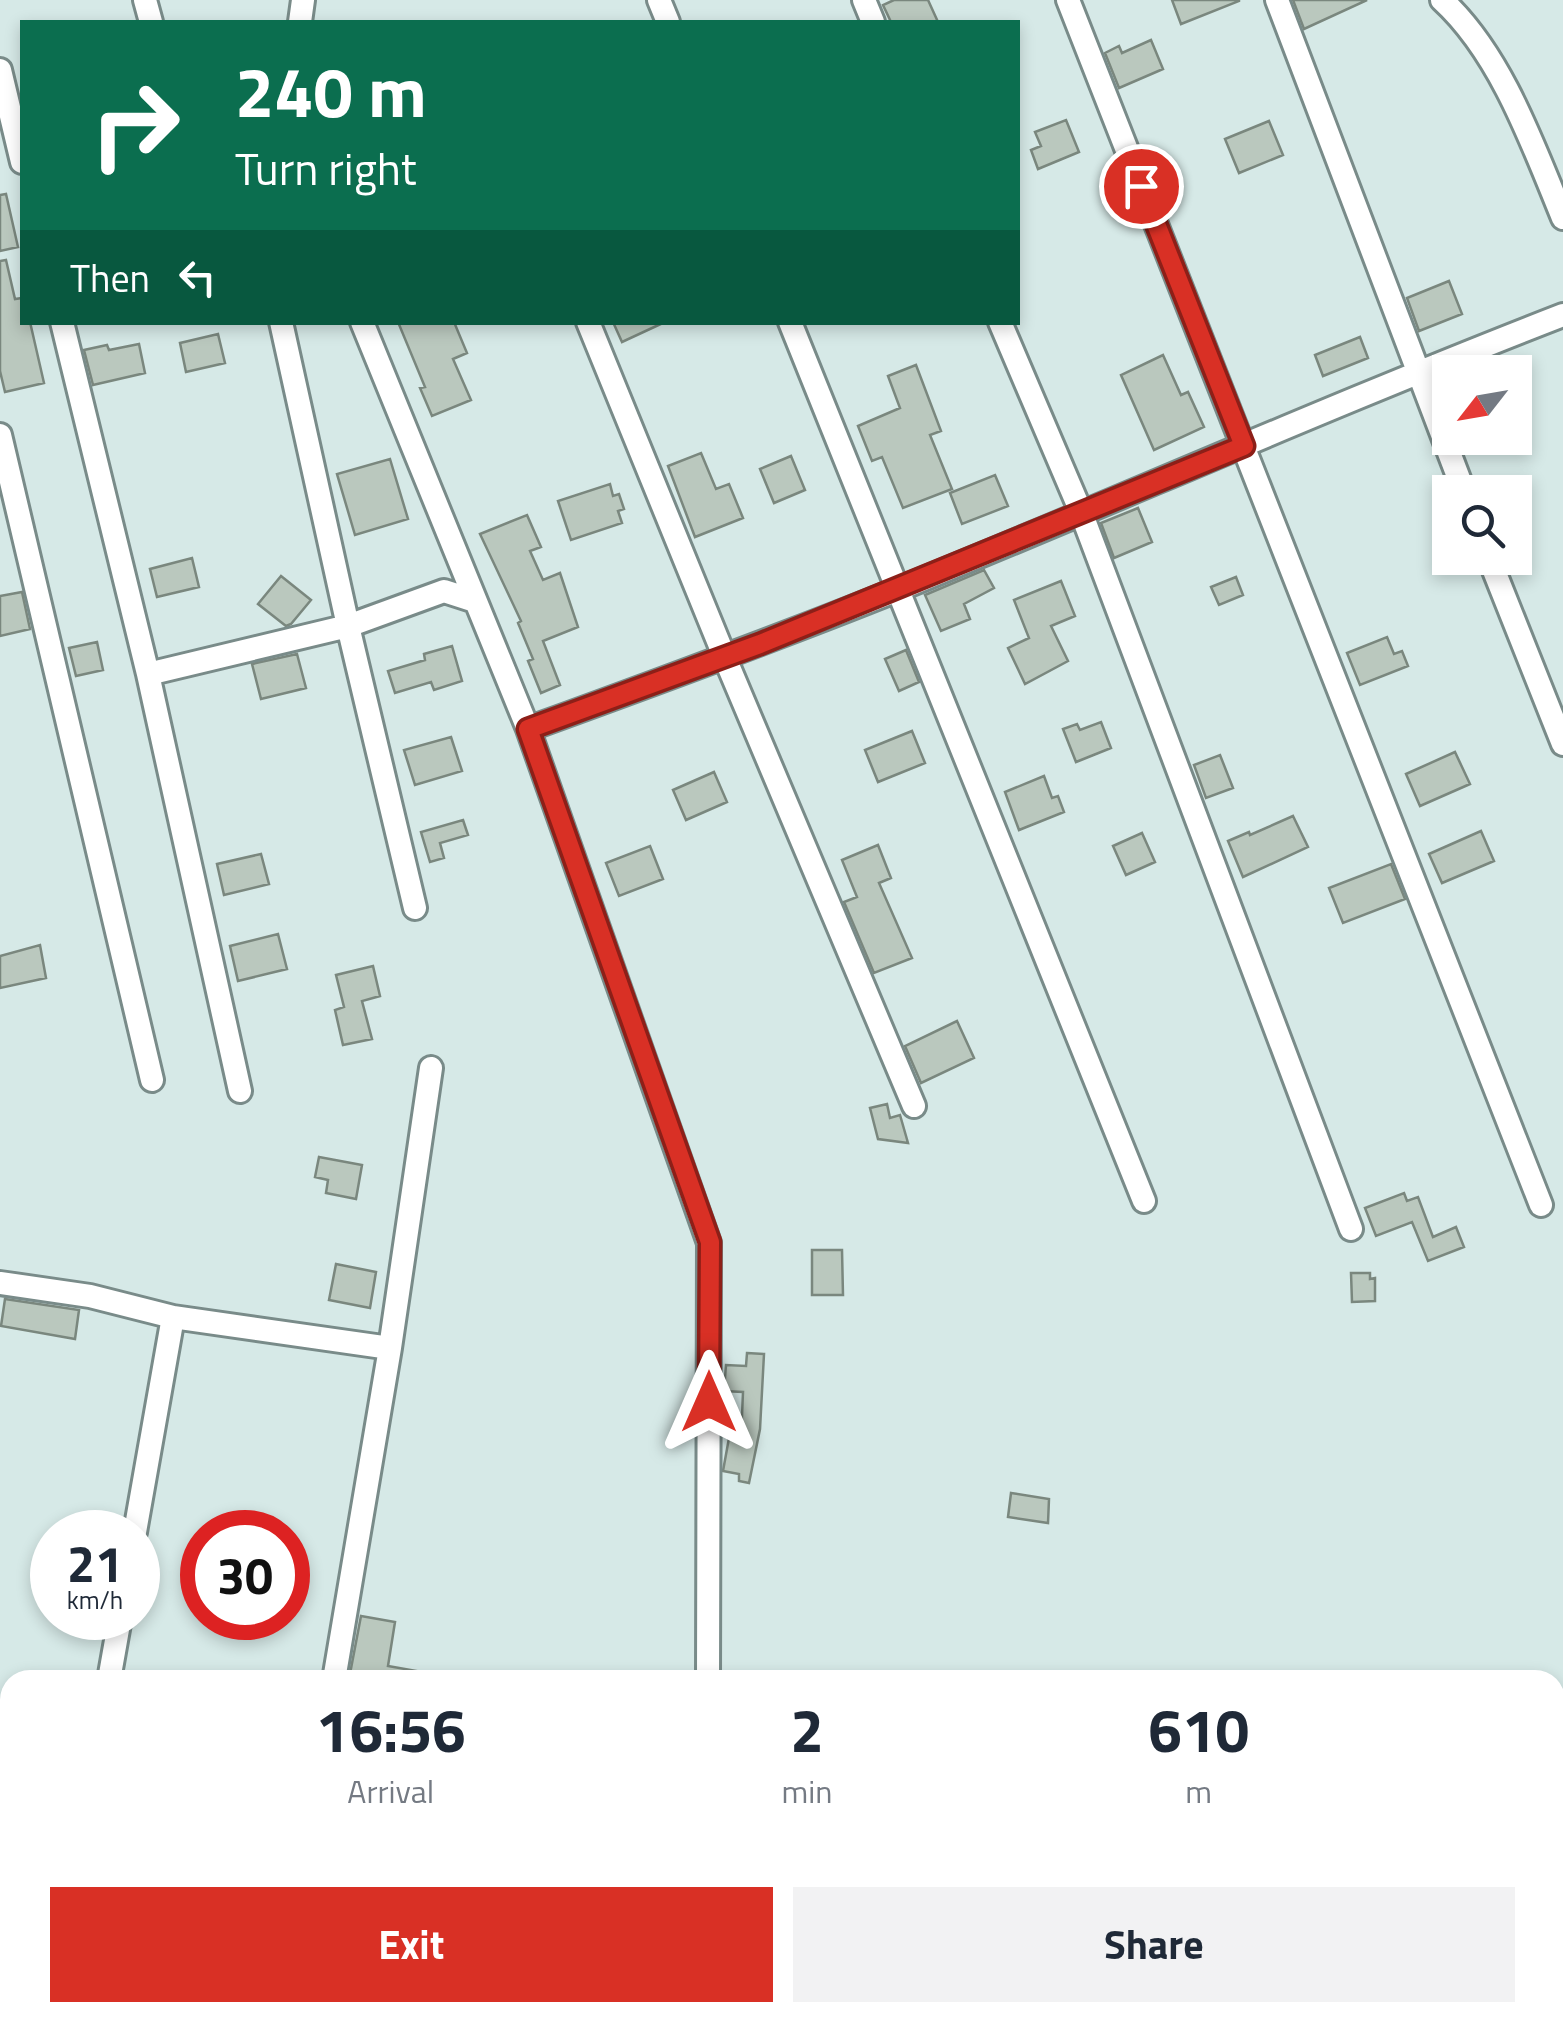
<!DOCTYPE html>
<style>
:root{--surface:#fff;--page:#f2f2f3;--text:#1f2937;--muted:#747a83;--accent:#d93025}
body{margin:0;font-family:"Titillium Web",sans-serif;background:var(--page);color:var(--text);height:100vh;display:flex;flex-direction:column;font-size:38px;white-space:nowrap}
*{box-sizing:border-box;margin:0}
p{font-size:32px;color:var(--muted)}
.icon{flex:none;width:55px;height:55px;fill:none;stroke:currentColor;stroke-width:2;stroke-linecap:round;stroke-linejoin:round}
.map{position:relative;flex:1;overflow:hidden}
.drawer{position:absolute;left:0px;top:1670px;width:1565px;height:352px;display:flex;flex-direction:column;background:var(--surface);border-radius:30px 30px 0 0;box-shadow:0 5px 15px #0003}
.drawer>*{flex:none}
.top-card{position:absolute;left:20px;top:20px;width:1000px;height:305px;border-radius:0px;box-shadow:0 5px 15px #0003;background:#0b6e4f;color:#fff;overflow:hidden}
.needle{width:65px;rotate:239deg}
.tools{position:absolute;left:1432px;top:355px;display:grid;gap:20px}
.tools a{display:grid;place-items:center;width:100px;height:100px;border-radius:0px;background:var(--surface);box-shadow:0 5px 15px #0003;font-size:50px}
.speed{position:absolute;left:30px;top:1510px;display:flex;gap:20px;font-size:50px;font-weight:700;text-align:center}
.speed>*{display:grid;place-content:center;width:130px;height:130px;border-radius:50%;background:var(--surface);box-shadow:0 5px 15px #0003;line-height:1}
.speed small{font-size:25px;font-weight:400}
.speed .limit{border:15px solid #d22;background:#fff;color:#111}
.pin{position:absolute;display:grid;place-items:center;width:85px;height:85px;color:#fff;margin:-42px;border:5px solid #fff;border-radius:50%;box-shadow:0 2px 10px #0007}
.me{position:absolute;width:110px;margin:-55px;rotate:0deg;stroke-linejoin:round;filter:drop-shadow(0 0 8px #0008)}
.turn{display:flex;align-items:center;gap:35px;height:210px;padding:0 50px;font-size:45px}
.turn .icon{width:130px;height:130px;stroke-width:2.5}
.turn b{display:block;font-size:70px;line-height:85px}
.then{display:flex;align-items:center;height:95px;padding:0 50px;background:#0003;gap:20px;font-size:38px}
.eta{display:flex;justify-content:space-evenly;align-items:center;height:170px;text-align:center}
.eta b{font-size:60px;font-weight:700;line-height:70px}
.cta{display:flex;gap:20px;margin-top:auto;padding:20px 50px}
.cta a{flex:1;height:115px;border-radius:0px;background:var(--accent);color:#fff;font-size:40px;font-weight:700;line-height:115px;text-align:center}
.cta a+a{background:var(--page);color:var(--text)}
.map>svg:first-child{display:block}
</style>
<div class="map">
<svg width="1563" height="2022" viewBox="0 0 1563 2022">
<rect width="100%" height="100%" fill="#d6e9e7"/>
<path fill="#bac8be" stroke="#7a877e" stroke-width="2.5" d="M894 0H928L938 22H891L883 5Z
M1172 0H1239V1L1181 24Z
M1293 0H1367L1304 29Z
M1151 40 1163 69 1119 88 1105 53 1119 46 1122 53Z
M1066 120 1079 152 1038 169 1031 150 1041 146 1035 132Z
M1269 121 1283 155 1239 173 1225 139Z
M6 194 18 247 0 251V195Z
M6 260 15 299 22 298V322H30L44 383 5 392 0 371V261Z
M1449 281 1462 314 1419 331 1407 298Z
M398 322H454L467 353 453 359 471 400 432 416 420 388 425 387Z
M613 322H665L622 342Z
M218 334 225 363 186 372 180 343Z
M1360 337 1368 358 1323 376 1315 355Z
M139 344 145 373 93 385 84 350 107 345 109 350Z
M1163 355 1181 395 1188 392 1204 427 1154 450 1121 375Z
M916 365 941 431 930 435 952 489 903 508 882 457 872 461 858 426 900 408 888 376Z
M701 453 716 489 729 484 743 518 695 537 668 466Z
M791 456 805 490 774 503 760 469Z
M390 459 408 519 355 535 337 474Z
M995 475 1008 506 962 524 950 493Z
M610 484 613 496 619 494 624 509 618 511 622 523 571 540 558 501Z
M1138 508 1152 542 1114 558 1101 523Z
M527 515 541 547 530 551 543 580 560 573 578 627 543 641 560 685 541 693 528 661 533 659 518 623 521 621 480 534Z
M192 558 199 587 157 597 150 569Z
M984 570 994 588 964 604 970 619 941 631 925 595Z
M281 576 311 600 291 624 286 626 258 604Z
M1236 577 1243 595 1219 605 1211 587Z
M1061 581 1075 616 1051 626 1068 661 1025 684 1008 648 1029 638 1014 600Z
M22 592 30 629 0 636V596Z
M1387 637 1394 654 1402 651 1408 666 1360 685 1347 653Z
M97 642 103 670 76 676 69 648Z
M452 646 462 681 434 690 431 682 395 693 388 671 425 660 424 654Z
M906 650 919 682 899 691 885 659Z
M297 654 306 688 261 699 252 664Z
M1101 722 1111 748 1076 762 1063 729 1077 724 1080 730Z
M912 731 925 763 878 782 865 750Z
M451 737 462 771 415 785 404 750Z
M1455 752 1470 784 1420 806 1406 774Z
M1220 755 1233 788 1206 798 1194 765Z
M714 772 727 802 686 820 673 790Z
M1044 776 1052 798 1058 796 1064 812 1019 830 1005 792Z
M1293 816 1308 847 1243 877 1228 841 1249 832 1250 835Z
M463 820 468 835 440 843 444 858 430 862 421 832Z
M1481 831 1494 861 1442 883 1429 854Z
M1142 833 1155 862 1126 875 1113 846Z
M878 845 891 878 879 883 912 958 874 973 844 902 857 897 842 860Z
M650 846 663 879 619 896 606 863Z
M261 854 269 884 224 895 217 864Z
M1391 864 1405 899 1343 923 1329 888Z
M278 934 287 969 238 981 230 946Z
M40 945 46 978 0 988V956Z
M373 966 380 996 362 1001 372 1039 343 1045 335 1010 344 1007 336 975Z
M957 1021 974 1058 921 1083 905 1046Z
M887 1104 890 1118 900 1115 908 1143 878 1139 870 1108Z
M319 1157 362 1165 356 1199 326 1193 328 1180 315 1177Z
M1404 1193 1407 1201 1418 1197 1433 1237 1456 1227 1464 1247 1428 1261 1412 1222 1376 1236 1365 1208Z
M812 1250H842L843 1295H812Z
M336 1264 376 1272 370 1308 329 1300Z
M1351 1273H1370V1279L1375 1278V1301L1352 1302Z
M5 1299 79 1310 75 1339 1 1326Z
M747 1353 764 1354 760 1429 749 1483 739 1481V1474L723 1471 729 1438 741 1440 743 1392 724 1391 726 1365 746 1366Z
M1011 1493 1049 1499 1048 1523 1008 1517Z
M361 1616 395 1622 388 1666 422 1672 421 1680 349 1679Z"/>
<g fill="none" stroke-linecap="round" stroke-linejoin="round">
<defs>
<path id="street" d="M145 0 151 22
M659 0 668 22
M864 0 873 22
M1068 0 1541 1205
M1277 0 1464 492
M1442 0C1501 54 1533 145 1563 218
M300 22 303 0
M0 70 22 162
M62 322 148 674 240 1091
M281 322 348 626 415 908
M362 322 528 729 709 1243 708 1680
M588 322 725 658 914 1106
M790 322 1144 1201
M1000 322 1081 512 1351 1229
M0 435 152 1080
M1489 558 1563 744
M148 674 348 626 444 591 475 601
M528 729C652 684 775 639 897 590 1120 499 1339 402 1563 315
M0 1283 90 1296 173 1317 390 1348
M135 1532 173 1317
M109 1680 120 1618
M334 1680 390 1348 431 1068
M277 2022 278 2012
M705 2022 706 2012"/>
</defs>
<use href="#street" stroke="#798b89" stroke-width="28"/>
<use href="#street" stroke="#fff" stroke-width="22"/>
</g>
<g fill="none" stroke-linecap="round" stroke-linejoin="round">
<defs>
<path id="route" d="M709 1402 710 1242 528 729 760 644 1244 446 1141 186"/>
</defs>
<use href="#route" stroke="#8d1f18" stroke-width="25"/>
<use href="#route" stroke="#d93025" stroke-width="18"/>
</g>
</svg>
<div class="tools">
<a><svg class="needle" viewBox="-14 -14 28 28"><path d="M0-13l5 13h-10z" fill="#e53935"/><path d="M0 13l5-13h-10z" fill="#747a83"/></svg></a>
<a><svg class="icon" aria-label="search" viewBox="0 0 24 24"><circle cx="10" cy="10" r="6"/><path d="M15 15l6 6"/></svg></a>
</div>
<div class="speed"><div>21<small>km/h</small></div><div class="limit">30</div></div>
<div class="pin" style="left:1141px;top:186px;background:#d93025"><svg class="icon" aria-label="arrive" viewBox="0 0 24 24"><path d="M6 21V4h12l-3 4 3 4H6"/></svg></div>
<svg class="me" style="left:709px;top:1402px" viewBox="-20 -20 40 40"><path d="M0-17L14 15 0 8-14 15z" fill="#d93025" stroke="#fff" stroke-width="4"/></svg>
<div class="top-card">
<div class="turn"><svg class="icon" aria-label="right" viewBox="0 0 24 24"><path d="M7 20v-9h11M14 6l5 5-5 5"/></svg><div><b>240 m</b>Turn right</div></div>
<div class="then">Then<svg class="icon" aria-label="left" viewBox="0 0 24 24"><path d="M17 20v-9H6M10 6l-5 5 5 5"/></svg></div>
</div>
<section class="drawer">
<div class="eta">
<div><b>16:56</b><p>Arrival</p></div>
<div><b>2</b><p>min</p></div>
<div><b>610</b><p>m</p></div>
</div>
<div class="cta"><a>Exit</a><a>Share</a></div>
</section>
</div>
